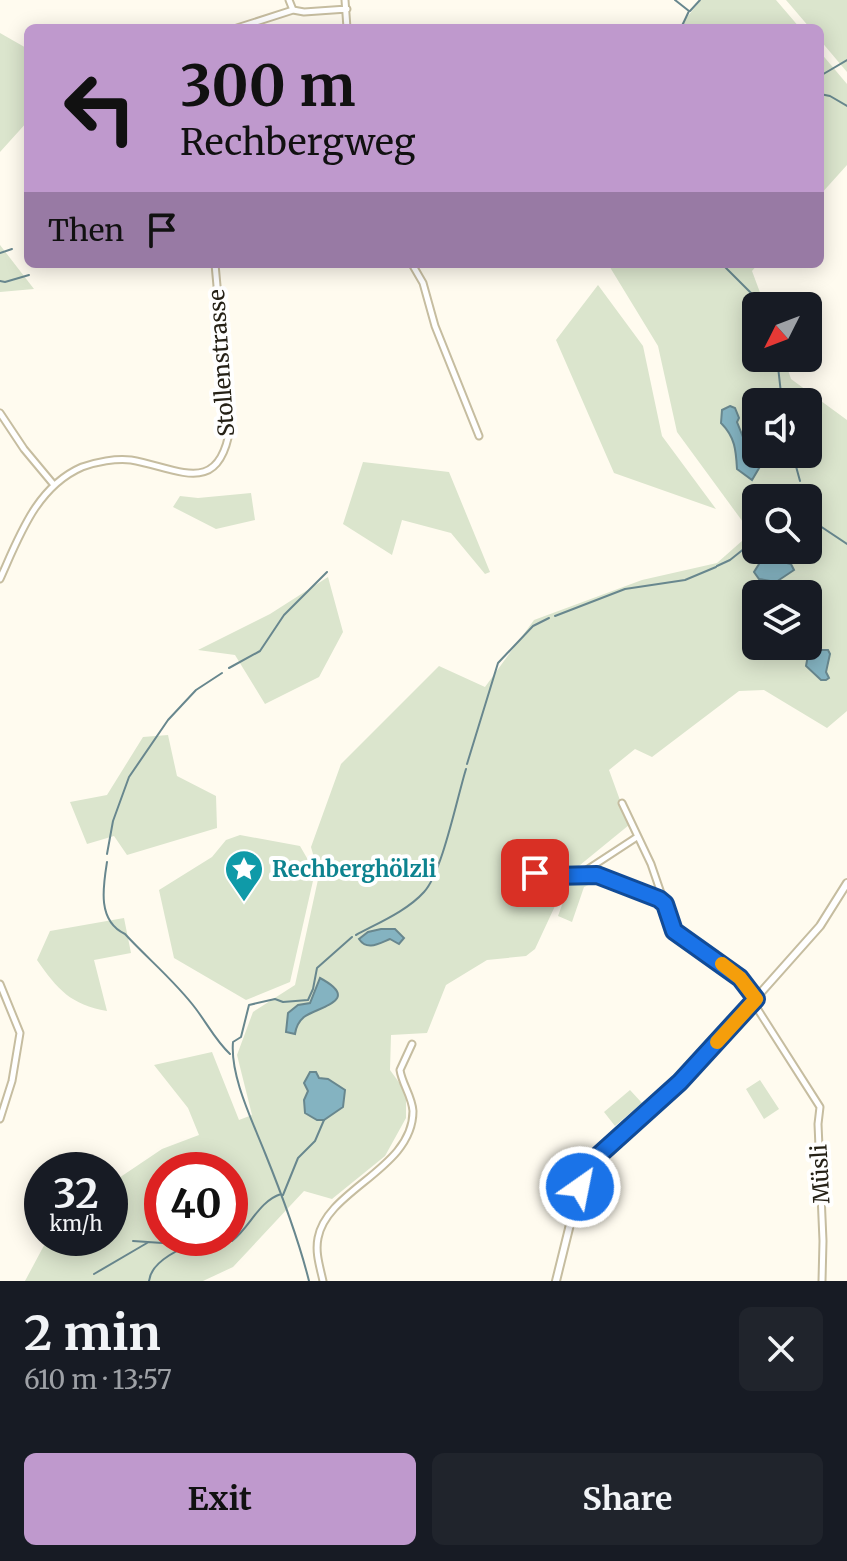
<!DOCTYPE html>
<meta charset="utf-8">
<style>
:root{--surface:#171b24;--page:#20242c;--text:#f1f3f6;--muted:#9ea1a6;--accent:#bf99cd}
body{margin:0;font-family:Merriweather,serif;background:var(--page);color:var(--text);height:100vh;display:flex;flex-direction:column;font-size:30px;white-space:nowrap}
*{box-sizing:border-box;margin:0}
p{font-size:26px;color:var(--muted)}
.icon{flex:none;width:44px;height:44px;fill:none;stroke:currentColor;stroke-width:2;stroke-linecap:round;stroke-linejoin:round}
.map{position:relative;height:1281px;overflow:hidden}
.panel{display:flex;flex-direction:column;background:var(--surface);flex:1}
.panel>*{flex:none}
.top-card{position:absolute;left:24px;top:24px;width:800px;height:244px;border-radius:12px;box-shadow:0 4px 20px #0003;background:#bf99cd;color:#111;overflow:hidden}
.needle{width:52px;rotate:228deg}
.buttons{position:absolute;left:742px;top:292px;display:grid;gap:16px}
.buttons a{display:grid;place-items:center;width:80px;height:80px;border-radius:12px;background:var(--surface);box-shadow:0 4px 20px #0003;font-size:40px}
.speed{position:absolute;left:24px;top:1152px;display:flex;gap:16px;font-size:40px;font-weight:700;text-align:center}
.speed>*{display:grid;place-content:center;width:104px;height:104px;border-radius:50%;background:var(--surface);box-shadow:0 4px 20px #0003;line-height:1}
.speed small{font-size:20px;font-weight:400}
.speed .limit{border:12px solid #d22;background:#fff;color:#111}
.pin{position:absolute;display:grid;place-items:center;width:68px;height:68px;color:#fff;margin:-34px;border-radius:16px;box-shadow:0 4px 12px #0006}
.me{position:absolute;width:88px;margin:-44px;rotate:33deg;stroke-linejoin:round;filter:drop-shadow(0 0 6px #0008)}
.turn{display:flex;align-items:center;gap:28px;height:168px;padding:0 24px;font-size:36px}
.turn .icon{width:104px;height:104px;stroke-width:2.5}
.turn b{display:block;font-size:56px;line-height:68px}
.then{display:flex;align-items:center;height:76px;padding:0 24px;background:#0003;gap:16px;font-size:30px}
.round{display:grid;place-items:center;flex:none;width:84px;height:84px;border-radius:12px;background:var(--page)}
.headline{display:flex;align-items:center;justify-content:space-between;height:136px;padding:0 24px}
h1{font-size:48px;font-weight:700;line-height:60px}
.button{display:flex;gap:16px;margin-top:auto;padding:16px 24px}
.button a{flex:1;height:92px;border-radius:12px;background:var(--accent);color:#111;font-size:32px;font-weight:700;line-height:92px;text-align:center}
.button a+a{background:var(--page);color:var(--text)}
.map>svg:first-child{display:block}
</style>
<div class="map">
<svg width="847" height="1281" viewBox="0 0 847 1281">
<rect width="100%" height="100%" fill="#fffbef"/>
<path fill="#dbe5cd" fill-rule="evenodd" d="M701 0H776L800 28H678Z
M786 0H847V72L820 40V28H810Z
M0 33 28 49V121L0 152Z
M820 52 847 84V165L820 195Z
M0 245 34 289 0 292Z
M608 264H758L752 271 765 306H756V358H784L791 379 847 420V711L827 728 764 690 739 691 652 757 635 749 609 770 629 825 558 883 555 906 535 949 526 956 487 960 446 985 427 1033 391 1035 390 1070 406 1092V1118L385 1156 332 1199 304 1191 233 1267 203 1281H25L48 1238H110V1184L162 1149 199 1135 188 1108 154 1065 212 1052 239 1120 252 1115 237 1055 253 1012 295 985 319 875 311 847 341 764 439 666 485 687 534 620 642 580 717 563 751 533 677 432 658 346ZM756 402H808V454H756ZM756 498H808V550H756ZM756 594H808V646H756ZM162 1170H230V1238H162Z
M598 285 643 346 662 436 716 509 614 473 556 340Z
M363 462 449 472 490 572 485 574 451 533 402 520 392 555 343 524Z
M251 493 255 520 216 529 173 507 180 496 198 498Z
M328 577 343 632 319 677 265 704 235 655 198 650 270 614Z
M168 735 177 776 216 796 217 828 127 855 114 836 87 844 70 802 107 795 143 737Z
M240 835 300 846 315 872 290 982 246 1000 174 958 159 890 212 857 226 840Z
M596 876 629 888 627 894 593 883 584 887 572 922 558 916 571 880Z
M124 918 131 953 94 960 107 1011C71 1005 57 989 37 960L50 931Z
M760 1080 779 1109 764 1119 746 1089Z
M630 1090 642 1103 615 1126 604 1112Z"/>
<path fill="#84b3c1" stroke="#68878e" stroke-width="2" d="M730 406 735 408 739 418 737 422 747 447 753 454 762 455 765 458 752 480 737 469C736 450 735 437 721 423L722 410Z
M757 550 765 551 769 559 791 564 794 570 776 582 759 579 754 572 759 564Z
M813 650H828L830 654 826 672 829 678 826 680H821L806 666 808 655Z
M381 929H395L404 938 399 944 390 939C378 944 367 951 359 939L368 932Z
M320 978C363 1001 317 1007 304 1017 298 1022 296 1027 295 1034L286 1032 288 1013 298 1005 310 1003Z
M310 1072H316L319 1078 328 1079 345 1090 343 1107 324 1120H317L305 1113 304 1100 308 1091 304 1083Z"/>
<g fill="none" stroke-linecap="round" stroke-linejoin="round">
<path stroke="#68878e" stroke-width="2" d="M675 0 689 11 681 28
M690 11 700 0
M820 76 847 60
M820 94 830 96 847 106
M0 253 12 249
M722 264 753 295 758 306
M0 281 5 282 29 275
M777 358 782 402
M795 454 794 459 800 481
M801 485 803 498
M808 518 847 544
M717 566 730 560 755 540
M555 616 625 589 685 580 716 567
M229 668 260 651 284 615 327 572
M467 764 498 663 533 626 549 618
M107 854 113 821 129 777 168 720 196 690 222 673
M107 862C103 887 97 921 125 934 148 959 176 982 196 1009 208 1025 216 1041 230 1054
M356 935C378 923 407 911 424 892 442 873 457 798 466 769
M283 1195 298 1158 315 1141 324 1120
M133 1241 192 1245
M94 1274 147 1243
M149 1281C151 1261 183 1246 201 1242 207 1241 216 1243 222 1244V1239L232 1241C250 1227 259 1201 281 1194
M309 1281C298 1237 282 1195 265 1153 252 1120 230 1076 233 1042L241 1037 249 1005 275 999 283 1002 308 1000 313 989 317 968 352 937"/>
<defs>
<path id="minor" d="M289 0 293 10
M345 0 347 28
M237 28 293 10 304 12 347 9
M412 264 423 283 435 326 479 436
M0 413 24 449 54 485
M0 579C19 537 36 487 82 467 96 462 116 458 131 460 178 468 219 498 230 428L215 264
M622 803 651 864 674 931 740 978 756 999
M535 873C553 876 569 874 586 874 603 873 651 892 664 903
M582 873 637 837
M0 984 20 1033 12 1081 0 1119
M753 1002 820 1107 818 1124 823 1241 822 1281
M323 1281C320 1267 315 1253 318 1238 327 1189 413 1169 413 1111 412 1096 402 1084 400 1070L412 1044"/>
<path id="tertiary" d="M556 1281 578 1192 594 1161 692 1070 820 926 847 883"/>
</defs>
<use href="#minor" stroke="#c6bda0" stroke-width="9"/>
<use href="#tertiary" stroke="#c6bda0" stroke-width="10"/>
<use href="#minor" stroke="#fff" stroke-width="5"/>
<use href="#tertiary" stroke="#fff" stroke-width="6"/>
</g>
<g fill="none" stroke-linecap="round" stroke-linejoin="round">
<defs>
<path id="route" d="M535 873 553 876 597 875 659 899 665 904 674 931 740 978 756 999 680 1082 599 1155 580 1187"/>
</defs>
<use href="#route" stroke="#114b97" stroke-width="20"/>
<use href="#route" stroke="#1a73e8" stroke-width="14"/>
<path stroke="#f59e0b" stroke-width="14" d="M717 1042 756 999 740 978 722 964"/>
</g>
<defs>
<symbol id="sight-pin" viewBox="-11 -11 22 30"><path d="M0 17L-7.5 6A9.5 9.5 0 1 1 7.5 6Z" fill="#0f9aa8" stroke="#fff"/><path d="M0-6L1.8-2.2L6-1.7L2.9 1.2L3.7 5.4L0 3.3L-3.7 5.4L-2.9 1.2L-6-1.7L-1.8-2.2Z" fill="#fff"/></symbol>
</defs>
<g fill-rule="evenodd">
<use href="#sight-pin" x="222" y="847" width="44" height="60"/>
</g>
<g text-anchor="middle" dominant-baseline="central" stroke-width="8" stroke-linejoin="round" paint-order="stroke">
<g font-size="22" fill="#252116" stroke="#fff">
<text transform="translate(221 363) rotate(-94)">Stollenstrasse</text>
<text transform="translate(820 1174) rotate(-93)">Müsli</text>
</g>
<g font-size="22" font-weight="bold" fill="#0d838f" stroke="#fff" text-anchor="start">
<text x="272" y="869">Rechberghölzli</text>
</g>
</g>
</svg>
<div class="buttons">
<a><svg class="needle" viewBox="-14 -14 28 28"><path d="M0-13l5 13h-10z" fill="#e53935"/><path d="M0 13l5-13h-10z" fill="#9ea1a6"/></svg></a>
<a><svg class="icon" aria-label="sound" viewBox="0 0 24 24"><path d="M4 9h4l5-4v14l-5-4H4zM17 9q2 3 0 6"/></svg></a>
<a><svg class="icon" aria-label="search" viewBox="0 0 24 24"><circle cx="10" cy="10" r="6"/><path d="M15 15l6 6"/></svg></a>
<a><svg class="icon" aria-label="layers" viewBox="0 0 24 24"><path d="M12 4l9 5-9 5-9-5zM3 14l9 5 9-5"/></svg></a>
</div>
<div class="speed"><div>32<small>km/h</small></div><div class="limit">40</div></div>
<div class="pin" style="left:535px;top:873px;background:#d93025"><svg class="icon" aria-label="arrive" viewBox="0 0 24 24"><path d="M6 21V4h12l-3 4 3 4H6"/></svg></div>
<svg class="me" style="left:580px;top:1187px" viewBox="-20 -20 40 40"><circle r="17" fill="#1a73e8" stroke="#fff" stroke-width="3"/><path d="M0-11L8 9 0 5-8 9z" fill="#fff"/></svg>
<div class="top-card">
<div class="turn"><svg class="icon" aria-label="left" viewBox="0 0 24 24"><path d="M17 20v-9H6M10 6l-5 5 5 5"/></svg><div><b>300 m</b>Rechbergweg</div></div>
<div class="then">Then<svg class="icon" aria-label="arrive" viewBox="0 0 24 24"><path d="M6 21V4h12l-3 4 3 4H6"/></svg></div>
</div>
</div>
<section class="panel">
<div class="headline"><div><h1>2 min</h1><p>610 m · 13:57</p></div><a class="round"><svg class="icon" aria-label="close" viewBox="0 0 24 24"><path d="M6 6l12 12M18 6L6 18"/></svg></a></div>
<div class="button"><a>Exit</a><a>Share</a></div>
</section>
